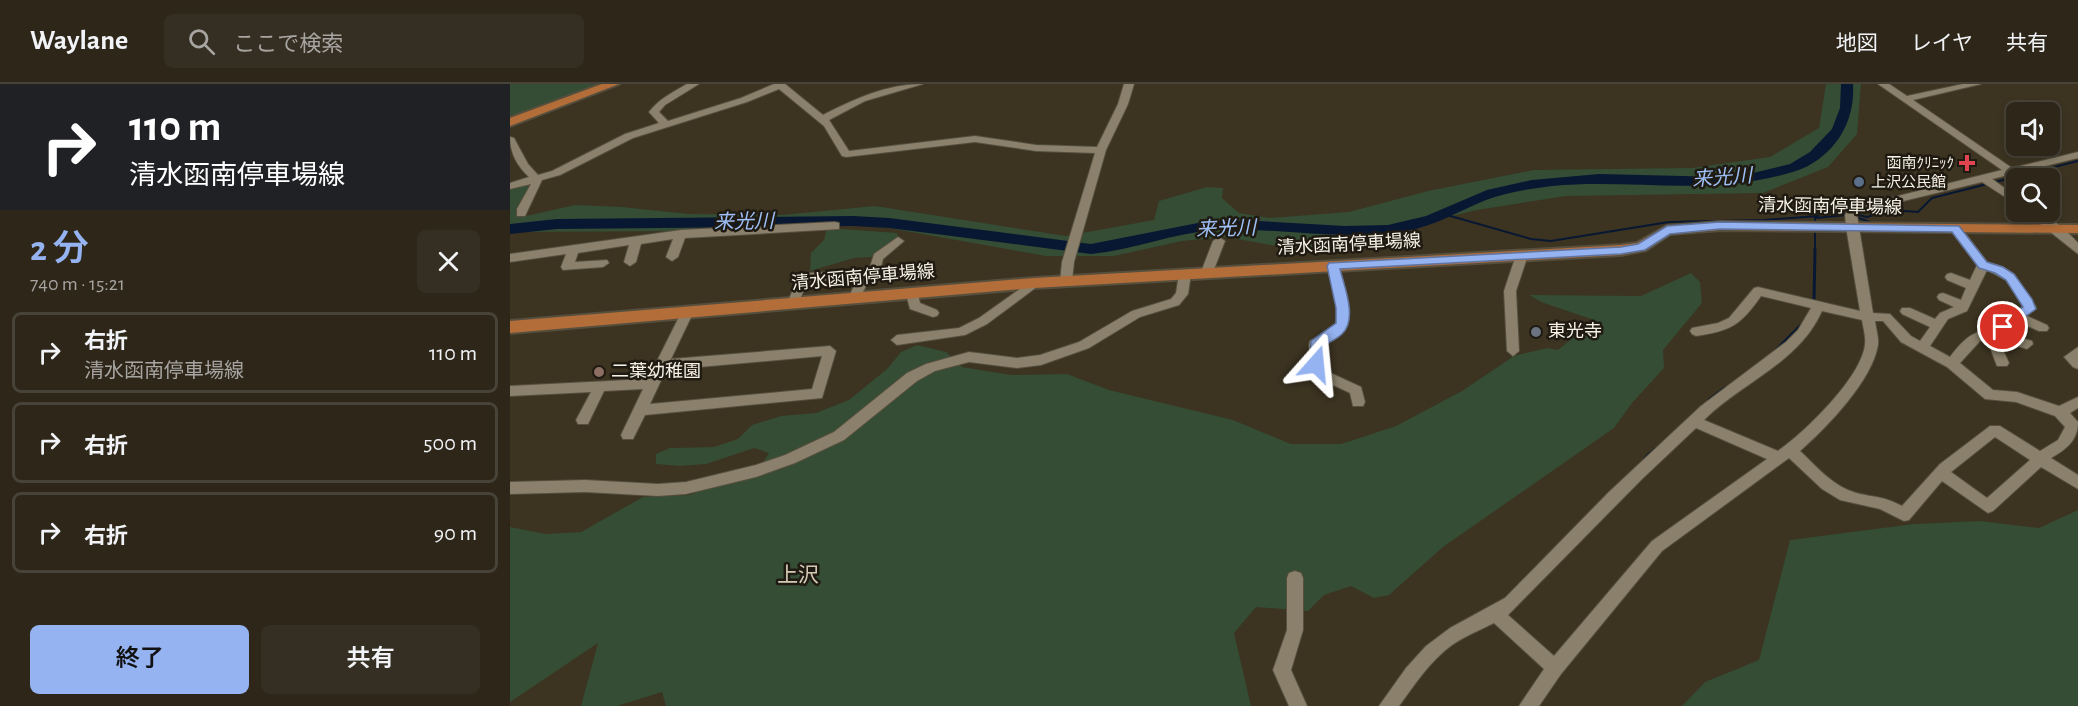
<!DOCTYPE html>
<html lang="ja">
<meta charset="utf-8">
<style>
:root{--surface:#2d2619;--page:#352e22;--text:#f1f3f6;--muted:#a7a5a2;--line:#484338;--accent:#95b2f1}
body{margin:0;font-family:"Alegreya Sans","Noto Sans JP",sans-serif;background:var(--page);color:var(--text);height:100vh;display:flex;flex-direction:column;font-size:22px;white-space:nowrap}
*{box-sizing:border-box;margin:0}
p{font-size:20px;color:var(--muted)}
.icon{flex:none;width:33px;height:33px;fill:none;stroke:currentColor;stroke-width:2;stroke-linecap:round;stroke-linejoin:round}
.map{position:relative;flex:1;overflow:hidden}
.side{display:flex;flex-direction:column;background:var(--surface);width:510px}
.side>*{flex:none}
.banner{background:#202124;color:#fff;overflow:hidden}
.buttons{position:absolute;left:1496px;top:18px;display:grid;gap:12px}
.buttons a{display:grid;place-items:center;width:54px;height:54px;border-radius:9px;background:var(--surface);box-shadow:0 3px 9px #0003,0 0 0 2px var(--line);font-size:30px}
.pin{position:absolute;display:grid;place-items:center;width:51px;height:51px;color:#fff;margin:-26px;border:3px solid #fff;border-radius:50%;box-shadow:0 2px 6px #0007}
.me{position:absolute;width:66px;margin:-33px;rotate:18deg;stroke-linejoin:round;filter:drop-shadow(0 0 4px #0008)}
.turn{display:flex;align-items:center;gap:21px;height:126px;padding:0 30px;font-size:27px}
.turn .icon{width:78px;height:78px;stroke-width:2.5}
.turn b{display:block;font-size:42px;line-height:51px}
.round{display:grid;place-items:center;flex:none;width:63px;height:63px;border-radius:9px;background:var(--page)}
.headline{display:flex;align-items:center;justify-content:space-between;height:102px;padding:0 30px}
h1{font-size:36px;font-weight:600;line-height:45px;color:var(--accent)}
.cta{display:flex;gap:12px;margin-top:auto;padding:12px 30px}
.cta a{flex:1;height:69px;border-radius:9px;background:var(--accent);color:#111;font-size:24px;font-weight:600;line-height:69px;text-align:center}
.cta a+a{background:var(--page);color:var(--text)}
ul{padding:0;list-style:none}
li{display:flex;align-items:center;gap:18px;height:81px;margin:0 12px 9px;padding:0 18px;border:3px solid var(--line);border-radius:9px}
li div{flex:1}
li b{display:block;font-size:22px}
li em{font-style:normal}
header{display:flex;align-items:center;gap:36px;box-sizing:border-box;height:84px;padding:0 30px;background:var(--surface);border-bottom:2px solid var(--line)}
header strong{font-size:28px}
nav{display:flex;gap:33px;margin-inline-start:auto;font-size:21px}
.search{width:420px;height:54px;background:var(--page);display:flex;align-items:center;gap:15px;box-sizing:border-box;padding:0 21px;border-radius:9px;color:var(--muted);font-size:22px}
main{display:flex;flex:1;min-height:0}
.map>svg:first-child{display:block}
</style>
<header>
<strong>Waylane</strong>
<div class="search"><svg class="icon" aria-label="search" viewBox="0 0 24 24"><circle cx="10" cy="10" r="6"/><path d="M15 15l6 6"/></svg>ここで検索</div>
<nav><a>地図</a><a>レイヤ</a><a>共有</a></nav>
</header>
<main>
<section class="side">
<div class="banner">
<div class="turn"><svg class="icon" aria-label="right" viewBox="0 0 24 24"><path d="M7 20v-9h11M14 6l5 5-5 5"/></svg><div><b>110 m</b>清水函南停車場線</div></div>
</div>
<div class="headline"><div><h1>2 分</h1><p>740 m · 15:21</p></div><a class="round"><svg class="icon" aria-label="close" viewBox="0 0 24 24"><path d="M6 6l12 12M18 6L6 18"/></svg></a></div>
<ul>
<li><svg class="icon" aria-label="right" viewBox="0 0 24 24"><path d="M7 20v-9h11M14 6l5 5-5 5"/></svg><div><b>右折</b><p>清水函南停車場線</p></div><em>110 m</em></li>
<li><svg class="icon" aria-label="right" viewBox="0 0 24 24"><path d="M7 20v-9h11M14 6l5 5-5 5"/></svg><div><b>右折</b></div><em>500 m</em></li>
<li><svg class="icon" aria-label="right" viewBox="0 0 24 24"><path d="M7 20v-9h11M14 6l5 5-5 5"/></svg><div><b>右折</b></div><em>90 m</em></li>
</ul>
<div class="cta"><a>終了</a><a>共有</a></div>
</section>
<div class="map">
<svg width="1568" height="622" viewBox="0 0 1568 622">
<rect width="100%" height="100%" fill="#3c3321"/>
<path fill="#344d34" d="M0 0H93L0 35Z
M1316 0H1351L1347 50 1318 83 1253 109 1056 112 967 126 849 154 789 166 716 153 672 157 604 172H536L356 140 171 147 0 148V104L21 98 16 132 65 121 112 123 178 130 272 131 365 122 556 152 644 136 649 117 697 103 713 104 712 114 729 129 759 134 839 128 918 107 1024 86 1182 84 1260 73 1309 44Z
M317 144 387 149 388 153 361 173 344 174 300 187 301 169 314 156Z
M1181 189 1190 198 1192 219 1153 266 1154 284 1122 319 1104 344 933 463 879 511 864 514 841 502 814 511 798 527 746 523 724 549 741 622H156L152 608 107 622H71L88 559 0 618V443L36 450 71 448 133 413 179 411 230 395 253 379 259 369 244 364 196 380 170 382 146 380V370L160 364 204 363 228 355 242 341 271 332 306 329 339 316 377 285 391 268 407 261 436 268 452 283 501 291 557 290 599 306 723 336 781 360H831L886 342 952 307 1004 272 1037 264 1048 266 1084 236 1031 218 1019 211 1131 212Z
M1568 426V622H1172L1195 598 1249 576 1280 456 1404 440 1470 437 1529 444Z"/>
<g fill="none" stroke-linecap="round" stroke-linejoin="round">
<path stroke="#081833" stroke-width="2" d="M1344 130 1357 133 1380 126 1408 128 1422 114 1568 77
M937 131 1021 155 1041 157 1159 138 1254 136 1308 132
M1346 133 1365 140
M1305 167V134L1337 131"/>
<path stroke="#081833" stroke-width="3" d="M1304 217 1305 165
M1264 268 1291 241
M1199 316 1215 304
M1139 371 1145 365"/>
<path stroke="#081833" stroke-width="4" d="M1135 375 1140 370"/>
<path fill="#081833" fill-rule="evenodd" d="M1331 0H1343C1345 35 1329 65 1298 82 1286 88 1272 91 1259 94 1187 110 1114 95 1042 102 1019 105 997 108 976 116 949 127 925 142 896 147 832 158 769 143 705 146 663 149 623 166 581 170L379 144 343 142 47 145 0 150V140L47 135 343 132 379 134 581 160 698 137H748L835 142 878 141 916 132 977 106 1022 96 1089 90 1214 93 1239 90 1280 80 1300 68 1322 45 1330 24Z"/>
<defs>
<path id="minor" d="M177 0H189L155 21 149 28 158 37 231 14 264 0H275L313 31C344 15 377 0 413 0L355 17 319 36 339 67 465 52 526 61 587 63 608 20 614 0H624L618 20 596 66 564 178 562 197 556 201 550 197 552 178 585 69 526 67 465 58 336 73 332 72 314 42 269 5 237 18 123 54 50 91 32 96 15 132H7V125L21 100 0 105V99L19 93C7 82 0 69 0 53L4 54 18 80 28 91 42 87 115 50 149 39 139 28C149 15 163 8 177 0Z
M1368 0H1379L1397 12 1453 0H1471L1403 16 1502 84 1568 68V74L1482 95 1506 112V120L1472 98 1348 128 1347 131 1363 229 1380 230 1401 252 1410 257 1420 243 1392 230 1390 227 1392 224H1400L1425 235 1430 229 1444 223 1429 216 1427 213 1429 210 1433 209 1451 216 1456 204 1437 196 1435 193 1437 190 1441 189 1460 196 1467 181 1441 147V141H1449L1477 178 1493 183 1504 190 1526 223 1517 232 1537 241 1539 244 1537 247H1529L1508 238 1498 246 1497 250 1522 257 1523 260 1517 265 1495 258 1493 266 1499 279 1497 282H1487L1481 266 1482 255 1471 256 1450 279 1483 306 1507 308 1549 322 1568 313V324L1560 329 1568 338C1568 357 1555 366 1541 374L1568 391V405L1531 383 1483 427 1478 429 1432 397 1399 436 1394 437 1370 425 1330 416 1312 405 1279 374 1152 467 1051 590 1029 622H1009L1034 585 984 539C970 546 955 552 942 561 920 577 905 600 889 622H869L896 584 916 562 940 544 995 514 1099 408 1191 322 1276 258 1288 246 1301 224 1251 212C1231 241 1221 247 1186 252L1182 250 1180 247 1182 244 1208 239 1219 234 1244 204 1248 203 1350 227 1336 143 1335 131 1340 124 1492 86ZM1477 186 1496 196 1513 222 1488 241 1485 247C1464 244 1452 257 1440 273L1420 262 1438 235 1457 227ZM1312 227 1352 236C1353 243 1356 253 1355 260 1352 293 1295 348 1268 367L1194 336C1232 298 1289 279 1312 227ZM1365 237H1373L1391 258 1437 283 1475 315 1506 318 1545 332 1555 343 1548 356 1530 367 1490 342H1480L1430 380 1392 422C1370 410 1357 414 1338 406 1319 398 1304 380 1290 367 1317 343 1362 297 1368 261 1369 254 1366 245 1365 237ZM1186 344 1257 375 1142 457 1044 572 998 531 1131 396ZM1485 353 1520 376 1477 414 1441 388Z
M1515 128C1535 126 1555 145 1568 159V170Z
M325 138 329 139V145L175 154 168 173 162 177 156 173 163 155 131 160 126 178 120 182 114 178 119 161 68 169 65 178 97 176 99 179 93 183 53 186 51 183 56 170 0 178V170L171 146Z
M388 153 394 157 373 175 370 188 360 194 348 218H340L338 215 347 195 300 197 297 198 287 223H279L277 220 288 193 298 189 359 186 364 170Z
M709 153 715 157 703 188 701 191H693L691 188 703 157Z
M1012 167 1018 171 1006 207 1009 267 1003 272 997 267 994 207 1006 171Z
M823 178 829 182C838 219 853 242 812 262V285L851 303 855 318 853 322H843L840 309 836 307 801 291 799 288V260L800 257C808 253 821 249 825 241 831 227 821 196 817 182Z
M675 186 681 190 678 210 669 221 630 233 579 264 531 281 507 284 459 278 425 287 407 297 334 356 285 379 246 393 176 410 148 412 75 408 0 410V398L75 396 148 400 176 398 246 381 275 371 324 348 397 289 416 280 459 268 507 274 530 271 569 258 622 227 661 215 666 209 669 190Z
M524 195 528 196 530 199 528 202 477 240 455 251 387 261 381 256 387 251 449 244 469 234Z
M402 206 408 210 410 219 427 226 429 229 427 232 423 233 400 225 396 210Z
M177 225 183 229 161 275 320 262 326 267 312 314 135 331 123 355H113L111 351 133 305 94 307 78 340H68L66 336 81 308 0 312V302L138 295 171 229ZM312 272 302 305 140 320 156 286Z
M1568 263V285L1563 283 1554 273Z
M785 487 791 489 793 494V546L781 586 797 622H779L763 586 777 546V494L779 489Z"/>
<path id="major" d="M92 0H109L0 42V34Z
M1210 138 1568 141V149L1210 146 1160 150 1136 166 1111 171 524 204 0 249V237L524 194 1111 161 1127 159 1157 142Z"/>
</defs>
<use href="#minor" stroke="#564f3e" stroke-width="2"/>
<use href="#major" stroke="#564f3e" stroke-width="4"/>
<use href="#minor" fill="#8a806b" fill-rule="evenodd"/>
<use href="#major" fill="#b26d39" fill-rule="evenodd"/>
</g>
<path fill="#95b2f1" stroke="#61749d" stroke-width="1.5" d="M1210 138 1449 142 1477 178 1493 183 1504 190 1522 215 1526 225 1497 246H1488L1487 243 1488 239 1513 223 1496 196 1485 189 1469 184 1442 148 1210 145 1160 150 1135 166 1111 170 830 185C834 202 848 235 832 250 827 255 818 259 812 263L810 284H801L799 280 801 257 826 239V224L817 182 819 179 1111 163 1128 160 1157 142Z"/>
<path fill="#e0444e" stroke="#1f1b13" stroke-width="2" d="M1454 70h6v6h6v6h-6v6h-6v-6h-6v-6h6z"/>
<circle fill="#5c6f8a" stroke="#1f1b13" stroke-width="2" cx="1349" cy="98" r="6"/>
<circle fill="#6b7280" stroke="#1f1b13" stroke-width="2" cx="1026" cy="248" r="6"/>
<circle fill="#8d6e63" stroke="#1f1b13" stroke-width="2" cx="89" cy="288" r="6"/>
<g text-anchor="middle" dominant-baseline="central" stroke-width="5" stroke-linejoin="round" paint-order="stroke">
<g font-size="15" fill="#f7f2e6" stroke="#1f1b13" text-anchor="end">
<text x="1444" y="79">函南ｸﾘﾆｯｸ</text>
<text x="1361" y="98" text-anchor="start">上沢公民館</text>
</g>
<g font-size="18" fill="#f7f2e6" stroke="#1f1b13">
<text transform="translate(1320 123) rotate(1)">清水函南停車場線</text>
<text transform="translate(839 161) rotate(-3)">清水函南停車場線</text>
<text transform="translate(353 194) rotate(-5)">清水函南停車場線</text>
</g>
<g font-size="18" fill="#f7f2e6" stroke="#1f1b13" text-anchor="start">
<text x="1038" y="248">東光寺</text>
<text x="101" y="288">二葉幼稚園</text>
</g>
<g font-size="20" font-style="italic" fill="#9ec0f7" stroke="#1f1b13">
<text transform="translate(1212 94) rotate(-4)">来光川</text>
<text transform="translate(234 138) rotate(-1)">来光川</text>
<text transform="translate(716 145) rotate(-2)">来光川</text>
</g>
<g font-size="21" fill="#d4c9b3" stroke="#1f1b13">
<text x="288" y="491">上沢</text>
</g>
</g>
</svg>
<div class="buttons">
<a><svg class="icon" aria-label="sound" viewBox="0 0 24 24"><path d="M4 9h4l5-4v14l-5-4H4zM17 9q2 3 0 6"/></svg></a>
<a><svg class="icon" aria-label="search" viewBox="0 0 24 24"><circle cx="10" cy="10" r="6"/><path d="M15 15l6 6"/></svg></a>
</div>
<div class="pin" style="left:1493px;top:243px;background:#d93025"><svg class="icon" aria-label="arrive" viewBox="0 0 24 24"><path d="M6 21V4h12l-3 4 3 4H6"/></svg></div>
<svg class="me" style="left:806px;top:280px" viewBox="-20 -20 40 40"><path d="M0-17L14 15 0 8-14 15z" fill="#95b2f1" stroke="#fff" stroke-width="4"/></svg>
</div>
</main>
